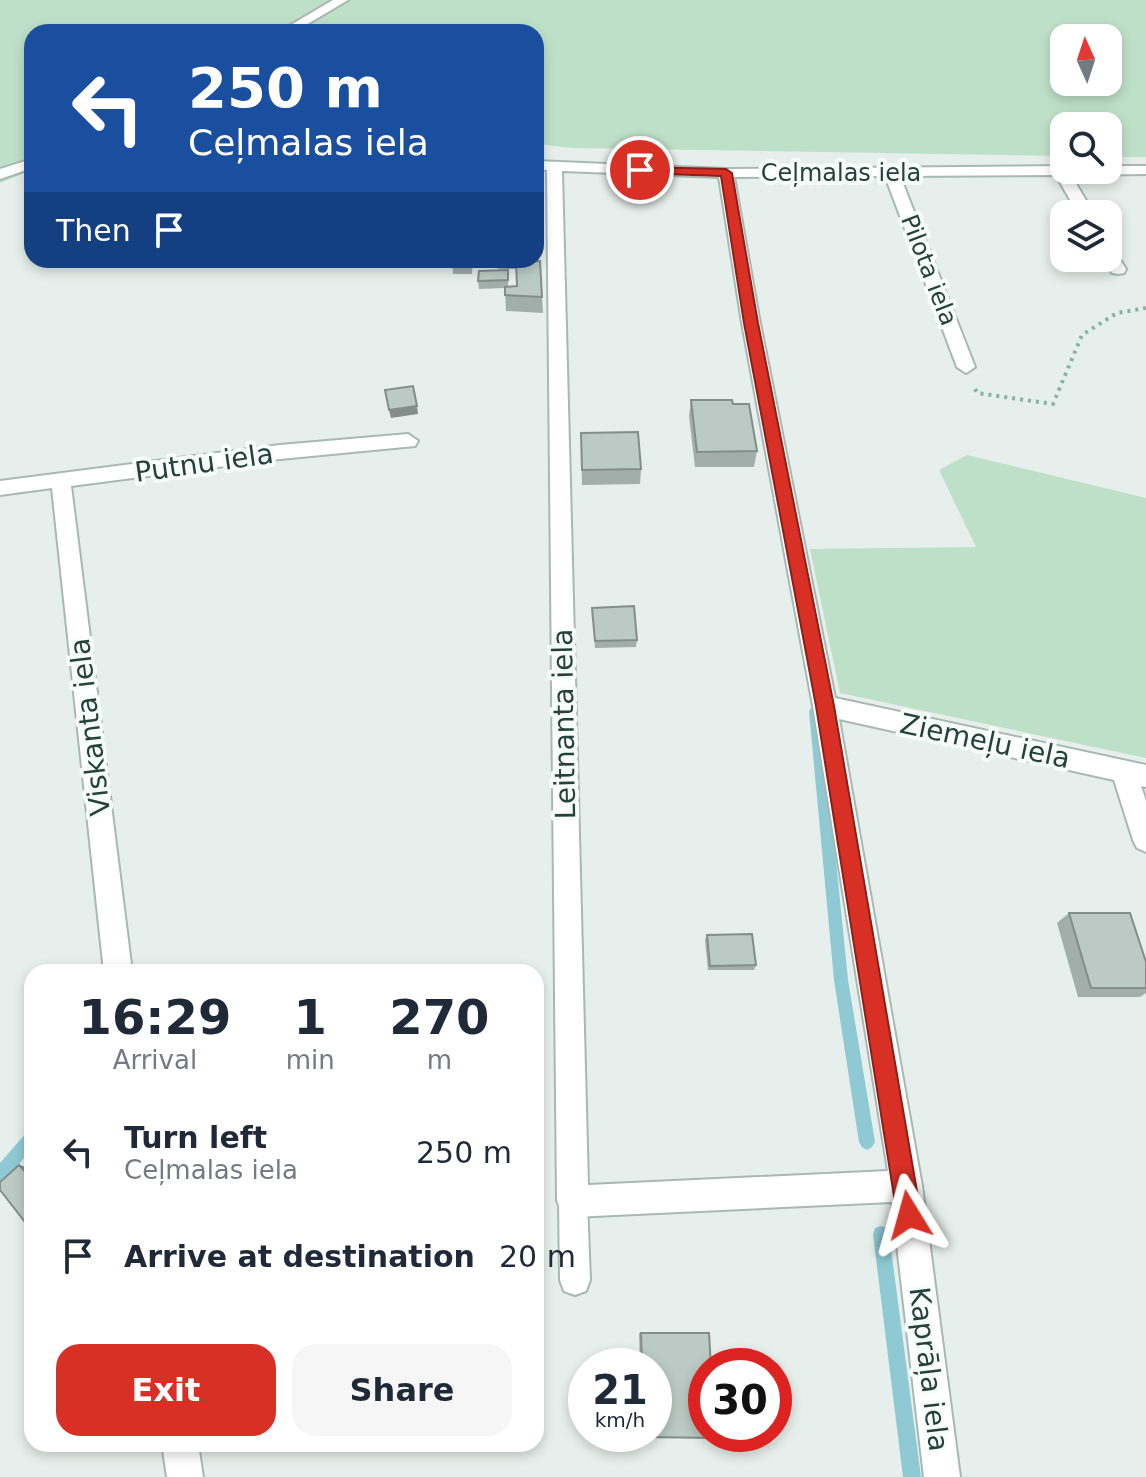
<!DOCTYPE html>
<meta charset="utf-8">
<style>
:root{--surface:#fff;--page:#f6f6f7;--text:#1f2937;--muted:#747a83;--accent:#d93025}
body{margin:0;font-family:"DejaVu Sans",sans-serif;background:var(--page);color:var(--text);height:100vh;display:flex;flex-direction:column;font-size:30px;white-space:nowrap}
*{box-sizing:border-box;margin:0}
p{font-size:26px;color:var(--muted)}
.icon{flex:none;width:44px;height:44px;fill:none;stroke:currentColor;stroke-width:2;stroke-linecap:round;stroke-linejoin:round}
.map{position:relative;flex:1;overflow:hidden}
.panel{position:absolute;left:24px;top:964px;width:520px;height:488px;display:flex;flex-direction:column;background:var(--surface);border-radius:24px;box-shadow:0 4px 12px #0003}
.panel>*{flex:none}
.hud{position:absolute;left:24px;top:24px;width:520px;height:244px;border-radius:24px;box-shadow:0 4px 12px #0003;background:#1a4fa0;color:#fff;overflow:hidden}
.needle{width:52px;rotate:357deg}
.controls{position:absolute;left:1050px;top:24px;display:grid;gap:16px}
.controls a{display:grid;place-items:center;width:72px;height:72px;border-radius:16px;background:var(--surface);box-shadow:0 4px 12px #0003;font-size:40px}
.speed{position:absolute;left:568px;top:1348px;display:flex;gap:16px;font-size:40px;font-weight:700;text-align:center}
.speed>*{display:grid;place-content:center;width:104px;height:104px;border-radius:50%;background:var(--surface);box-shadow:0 4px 12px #0003;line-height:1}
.speed small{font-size:20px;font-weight:400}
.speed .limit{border:12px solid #d22;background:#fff;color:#111}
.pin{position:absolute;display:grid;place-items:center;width:68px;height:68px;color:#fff;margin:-34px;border:4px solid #fff;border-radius:50%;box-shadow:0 2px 8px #0007}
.me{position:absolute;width:88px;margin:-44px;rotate:352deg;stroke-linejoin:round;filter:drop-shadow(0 0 6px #0008)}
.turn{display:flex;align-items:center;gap:28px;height:168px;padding:0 32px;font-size:36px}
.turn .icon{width:104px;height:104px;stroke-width:2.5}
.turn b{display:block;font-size:56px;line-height:68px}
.then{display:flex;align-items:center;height:76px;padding:0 32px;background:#0003;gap:16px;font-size:30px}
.eta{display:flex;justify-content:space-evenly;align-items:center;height:136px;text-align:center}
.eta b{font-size:48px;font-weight:700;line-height:56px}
.action{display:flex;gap:16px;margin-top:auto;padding:16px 32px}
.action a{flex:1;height:92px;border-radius:24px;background:var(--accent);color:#fff;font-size:32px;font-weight:700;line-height:92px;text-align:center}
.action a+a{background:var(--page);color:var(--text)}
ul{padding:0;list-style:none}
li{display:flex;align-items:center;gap:24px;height:104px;padding:0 32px}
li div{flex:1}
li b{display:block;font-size:30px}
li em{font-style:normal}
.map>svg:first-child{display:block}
</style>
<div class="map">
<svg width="1146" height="1477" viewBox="0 0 1146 1477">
<rect width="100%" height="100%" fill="#e6efeb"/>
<path fill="#bfe0c8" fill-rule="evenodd" d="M0 0H1146V157H1108V126H1064V156L572 148 536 144V32H32V170L0 183ZM1064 38H1108V82H1064Z
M967 455 1146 498V758L840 693 810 549 976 547 939 470Z"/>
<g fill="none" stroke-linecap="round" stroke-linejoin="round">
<path fill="#8ec9d4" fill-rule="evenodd" d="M815 706 819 708 821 711 848 980 875 1142 872 1147 867 1150 862 1147 859 1142 834 980 809 711 811 708Z
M32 1129V1149L5 1180 0 1183V1163L27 1132Z
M881 1226 887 1228 889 1234 921 1477H903L873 1234 875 1228Z"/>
<defs>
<path id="service" d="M573 1187 583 1191 587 1201 590 1280 586 1291 575 1295 564 1291 560 1280 559 1201 563 1191Z"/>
<path id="minor" d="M333 0H348L294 32H279Z
M32 159V168L0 179V169Z
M536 161 726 169 1064 166V170H1108V166H1146V174L1071 175 1094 214H1078L1056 175 900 176 975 367 966 373 957 367 885 176 734 177 760 323 835 698 1146 765V787L1141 786 1146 801V852L1137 848 1133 840 1114 780 839 719 922 1186 960 1477H924L892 1202 573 1217 562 1212 557 1201 547 170 536 169ZM562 171 719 177 742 323 813 706 888 1171 588 1185Z
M1108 248 1114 250 1126 269 1124 273 1118 274 1112 273 1103 258H1108Z
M408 434 418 441 415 446 280 459 71 486 132 972H104L52 488 0 495V481L280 445Z
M162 1444H198L203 1477H167Z"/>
</defs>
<use href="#service" stroke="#a8b8b2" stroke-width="4"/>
<use href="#minor" stroke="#a8b8b2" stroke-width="4"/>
<path stroke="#86b3a5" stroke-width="4" stroke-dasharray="3 5" stroke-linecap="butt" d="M975 389 977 393 1053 404 1082 335 1117 313 1146 308"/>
<use href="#service" fill="#fff" fill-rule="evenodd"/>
<use href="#minor" fill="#fff" fill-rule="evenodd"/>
</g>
<path fill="#a1aea9" d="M452 260H473L472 274H453Z
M498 260 540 261 543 313 506 311 505 288 479 289 478 281 508 270V287L517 286 516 269H498Z
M691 400 733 404 757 451 754 467H695L689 416Z
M581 433 641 469 640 484 582 485Z
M592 608 637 640 636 647 595 648Z
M1069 913 1146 962V993L1140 997H1078L1057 923Z
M707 935 756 965 754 970H708L705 940Z
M639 1333H709L711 1366H706V1434H715L716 1438 644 1437 642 1434H654V1366H640Z"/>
<path fill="#838d89" d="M417 406 418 414 391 418 389 410Z
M19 1165 27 1167 32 1173 27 1174Z
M32 1215V1223L25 1222Z"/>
<path fill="#bbcac4" stroke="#838d89" stroke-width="2" d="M452 260H472L471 266H452Z
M498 260H532L498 261Z
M540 261 542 297 505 295V287L517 286 516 262Z
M508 270V280L478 281 479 271Z
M413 386 417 406 389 410 385 390Z
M691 400H732L733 404H749L757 451 697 452Z
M638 432 641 469 582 470 581 433Z
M634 606 637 640 595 641 592 608Z
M1069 913H1130L1146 962V988H1091Z
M752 934 756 965 710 966 707 935Z
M19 1165 27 1174 32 1170V1215L25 1222 0 1190V1182Z
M641 1333H709L711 1366H706V1434H715L716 1438 644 1437V1434H654V1366H642Z"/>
<path fill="#d93025" stroke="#8d1f18" stroke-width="2" d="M640 167 726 169 732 173 758 323 834 706 921 1215 918 1224 909 1227 901 1224 897 1215 816 706 744 323 721 176 636 173 635 170Z"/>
<g text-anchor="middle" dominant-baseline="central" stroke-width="8" stroke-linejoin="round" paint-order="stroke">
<g font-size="24" fill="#24423a" stroke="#f7fbf9">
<text x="841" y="173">Ceļmalas iela</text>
<text transform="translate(929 270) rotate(69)">Pilota iela</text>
</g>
<g font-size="28" fill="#24423a" stroke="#f7fbf9">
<text transform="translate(204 463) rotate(-8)">Putnu iela</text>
<text transform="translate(564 724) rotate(-91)">Leitnanta iela</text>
<text transform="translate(90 727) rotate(-97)">Viskanta iela</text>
<text transform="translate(985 741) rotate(12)">Ziemeļu iela</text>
<text transform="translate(929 1369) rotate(83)">Kaprāļa iela</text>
</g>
</g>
</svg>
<div class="controls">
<a><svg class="needle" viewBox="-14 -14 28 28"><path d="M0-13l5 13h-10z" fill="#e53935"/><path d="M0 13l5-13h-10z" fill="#747a83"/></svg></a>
<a><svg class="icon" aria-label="search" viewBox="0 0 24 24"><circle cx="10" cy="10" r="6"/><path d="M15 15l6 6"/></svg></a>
<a><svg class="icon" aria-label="layers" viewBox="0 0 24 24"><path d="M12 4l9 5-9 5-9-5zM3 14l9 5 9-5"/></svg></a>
</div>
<div class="speed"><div>21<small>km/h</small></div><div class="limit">30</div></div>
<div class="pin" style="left:640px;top:170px;background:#d93025"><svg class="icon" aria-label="arrive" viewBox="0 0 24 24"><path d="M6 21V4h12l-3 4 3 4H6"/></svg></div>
<svg class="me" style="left:909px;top:1215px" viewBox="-20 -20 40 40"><path d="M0-17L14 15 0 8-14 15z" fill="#d93025" stroke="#fff" stroke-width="4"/></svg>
<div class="hud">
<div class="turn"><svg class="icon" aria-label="left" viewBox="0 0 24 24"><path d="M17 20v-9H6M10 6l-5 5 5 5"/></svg><div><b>250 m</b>Ceļmalas iela</div></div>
<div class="then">Then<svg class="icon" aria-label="arrive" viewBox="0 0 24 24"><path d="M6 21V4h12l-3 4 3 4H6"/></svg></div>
</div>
<section class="panel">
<div class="eta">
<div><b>16:29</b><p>Arrival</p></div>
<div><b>1</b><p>min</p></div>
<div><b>270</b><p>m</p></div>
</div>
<ul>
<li><svg class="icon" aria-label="left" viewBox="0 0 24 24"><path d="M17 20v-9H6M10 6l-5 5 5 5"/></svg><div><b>Turn left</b><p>Ceļmalas iela</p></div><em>250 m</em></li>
<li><svg class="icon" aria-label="arrive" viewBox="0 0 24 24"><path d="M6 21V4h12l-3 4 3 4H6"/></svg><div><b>Arrive at destination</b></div><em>20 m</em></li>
</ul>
<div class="action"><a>Exit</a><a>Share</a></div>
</section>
</div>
